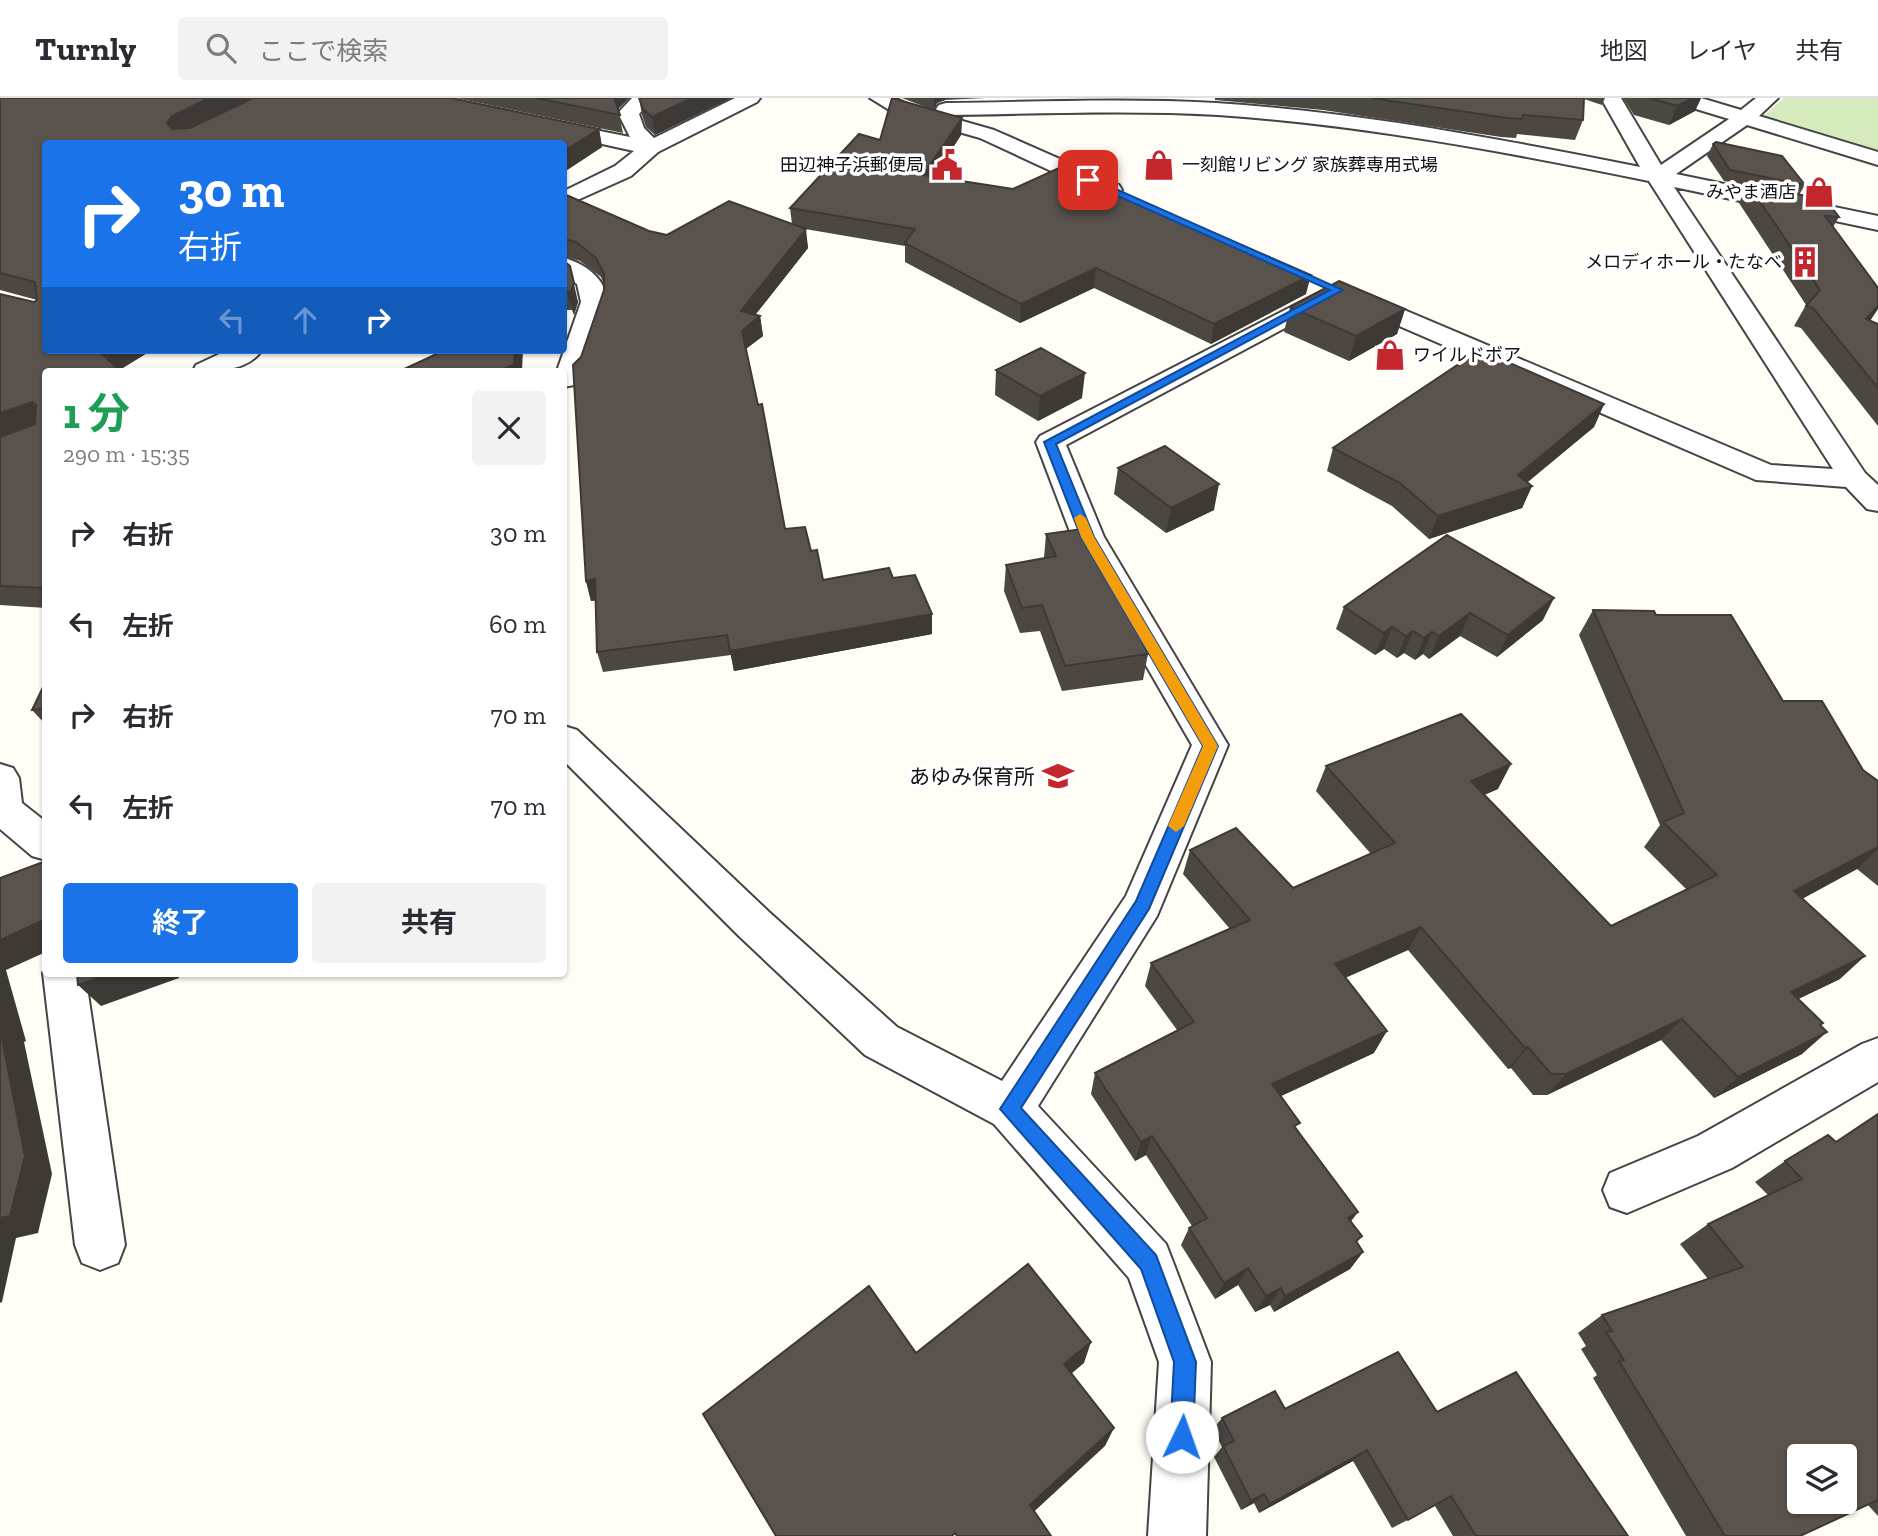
<!DOCTYPE html>
<html lang="ja">
<meta charset="utf-8">
<style>
:root{--surface:#fff;--page:#f2f2f3;--text:#2b2b33;--muted:#7c7c81;--line:#e1e1e2;--accent:#1a73e8}
body{margin:0;font-family:"Zilla Slab","Noto Sans JP",serif;background:var(--page);color:var(--text);height:100vh;display:flex;flex-direction:column;font-size:26px;white-space:nowrap}
*{box-sizing:border-box;margin:0}
p{font-size:23px;color:var(--muted)}
.icon{flex:none;width:38px;height:38px;fill:none;stroke:currentColor;stroke-width:2;stroke-linecap:round;stroke-linejoin:round}
.map{position:relative;flex:1;overflow:hidden}
.sheet{position:absolute;left:42px;top:270px;width:525px;height:609px;display:flex;flex-direction:column;background:var(--surface);border-radius:7px;box-shadow:0 2px 5px #0004}
.sheet>*{flex:none}
.guide{position:absolute;left:42px;top:42px;width:525px;height:214px;border-radius:7px;box-shadow:0 2px 5px #0004;background:#1a73e8;color:#fff;overflow:hidden}
.controls{position:absolute;left:1787px;top:1346px;display:grid;gap:14px}
.controls a{display:grid;place-items:center;width:70px;height:70px;border-radius:7px;background:var(--surface);box-shadow:0 2px 5px #0004;font-size:35px}
.pin{position:absolute;display:grid;place-items:center;width:60px;height:60px;color:#fff;margin:-30px;border-radius:14px;box-shadow:0 4px 10px #0006}
.me{position:absolute;width:77px;margin:-38px;rotate:3deg;stroke-linejoin:round;filter:drop-shadow(0 0 5px #0008)}
.turn{display:flex;align-items:center;gap:24px;height:147px;padding:0 21px;font-size:32px}
.turn .icon{width:91px;height:91px;stroke-width:2.5}
.turn b{display:block;font-size:49px;line-height:60px}
.lanes{display:flex;align-items:center;height:66px;padding:0 21px;background:#0003;justify-content:center;gap:35px;direction:ltr}
.lanes .off{opacity:.35}
.round{display:grid;place-items:center;flex:none;width:74px;height:74px;border-radius:7px;background:var(--page)}
.summary{display:flex;align-items:center;justify-content:space-between;height:119px;padding:0 21px}
h1{font-size:42px;font-weight:700;line-height:52px;color:#1e9e55}
.action{display:flex;gap:14px;margin-top:auto;padding:14px 21px}
.action a{flex:1;height:80px;border-radius:7px;background:var(--accent);color:#fff;font-size:28px;font-weight:700;line-height:80px;text-align:center}
.action a+a{background:var(--page);color:var(--text)}
ul{padding:0;list-style:none}
li{display:flex;align-items:center;gap:21px;height:91px;padding:0 21px}
li div{flex:1}
li b{display:block;font-size:26px}
li em{font-style:normal}
header{display:flex;align-items:center;gap:42px;box-sizing:border-box;height:98px;padding:0 35px;background:var(--surface);border-bottom:2px solid var(--line)}
header strong{font-size:33px}
nav{display:flex;gap:38px;margin-inline-start:auto;font-size:24px}
.search{width:490px;height:63px;background:var(--page);display:flex;align-items:center;gap:18px;box-sizing:border-box;padding:0 24px;border-radius:7px;color:var(--muted);font-size:26px}
.map>svg:first-child{display:block}
</style>
<header>
<strong>Turnly</strong>
<div class="search"><svg class="icon" aria-label="search" viewBox="0 0 24 24"><circle cx="10" cy="10" r="6"/><path d="M15 15l6 6"/></svg>ここで検索</div>
<nav><a>地図</a><a>レイヤ</a><a>共有</a></nav>
</header>
<div class="map">
<svg width="1878" height="1438" viewBox="0 0 1878 1438">
<rect width="100%" height="100%" fill="#fffdf5"/>
<path fill="#d5ebbd" d="M1784 0H1878V54L1759 22Z"/>
<g fill="none" stroke-linecap="round" stroke-linejoin="round">
<defs>
<path id="minor" d="M632 0H654L639 16 644 30 654 40 735 0H760L757 4 658 54 631 78 564 108V93L615 68 634 53 543 33 540 29 543 25 550 23 630 39 618 15Z
M870 0H895L910 8 994 32 1119 87 1122 92 1119 97H1103L980 40 896 16Z
M1601 0H1621L1661 67 1729 21 1673 4 1670 0H1701L1741 12 1756 0H1778L1759 18 1878 54V67L1747 27 1676 76 1878 118V132L1674 89 1865 375 1878 387V413L1867 411 1846 389 1756 382 1346 205 1343 200 1346 195 1355 193 1364 195 1771 367 1833 371 1649 83C1507 54 1363 27 1218 17 1127 12 1036 16 946 17L939 15 936 11 939 7 946 5C1036 4 1126 0 1216 5 1359 14 1500 41 1640 69Z
M564 160C584 165 607 181 607 204 606 218 588 262 583 278L574 287 564 289V273H557L581 204 577 186 564 177Z
M1332 188 1341 190 1344 195 1341 200 1066 347 1104 439 1228 647 1157 818 1038 1008 1166 1146 1173 1164 1211 1264 1206 1438H1148L1159 1264 1129 1180 994 1026 865 957 739 838 564 663V628L577 632 769 814 897 929 1002 983 1126 798 1192 647 1072 439 1036 344 1040 338Z
M228 252H262C247 274 216 273 193 273L196 267Z
M0 666 13 670 19 680 22 705 46 724V762L32 758 0 731Z
M46 869V875H85L125 1147 118 1165 100 1172 82 1165 75 1147 43 875Z
M1878 940V984L1732 1070 1627 1115 1610 1109 1603 1092 1610 1075 1698 1038 1862 946Z"/>
</defs>
<use href="#minor" stroke="#444" stroke-width="4"/>
<use href="#minor" fill="#fff" fill-rule="evenodd"/>
</g>
<path fill="#4d4742" d="M0 0H252L206 23 253 0H451L599 31 602 49 564 74V46H46V252H152L119 272 120 273H46V510L0 507V196L34 204 37 202 0 192Z
M456 0H629L618 11 623 35Z
M639 0H731L655 37 646 29 642 17Z
M902 0H985L945 2 937 5 934 12 962 20 961 37 934 79 1306 196 1211 246 1094 190 1020 225 905 164V148L805 131 808 150 755 217 760 218 763 238 746 251 785 431 811 453 823 482 893 480 932 536 734 573 731 557 603 574 597 554 596 502 591 503 586 483 581 259 604 192V187L601 179 580 163 564 158V96L649 133 667 137 792 126 790 110 880 42 928 10Z
M1215 0H1605L1602 7 1584 1 1583 22 1575 42 1517 36 1516 40 1501 39 1323 12 1215 2Z
M1623 0H1701L1695 13 1669 27 1634 17Z
M1713 46 1805 87 1799 97 1839 119 1833 129 1872 220 1870 223 1878 226V328L1801 230 1794 228 1806 207 1739 105 1747 88 1724 83 1707 58Z
M564 163 578 204 574 217 572 212H564Z
M1290 209 1405 211 1397 236 1349 263 1284 234Z
M996 272 1082 300 1038 323 995 297Z
M1604 306 1594 329 1527 384 1532 388 1522 410 1429 441 1392 408 1327 373 1333 350Z
M1118 370 1214 412 1166 435 1114 396Z
M1046 436 1148 556 1143 582 1062 593 1040 533 1020 535 1004 493 1006 467 1044 460Z
M1447 437 1543 522 1497 559 1460 538 1429 561 1423 556 1415 562 1404 555 1397 560 1384 551 1375 557 1336 531 1344 509Z
M1593 512 1656 517 1783 603 1863 672 1878 683V788L1857 771 1802 801 1840 881 1798 901 1821 928 1802 956 1714 1000 1661 942 1547 997H1533L1511 970 1508 971 1408 852 1345 880 1374 955 1280 998 1297 1031 1358 1114 1351 1123 1362 1138 1357 1144 1363 1154 1350 1171 1274 1214 1270 1207 1255 1214 1238 1187 1215 1201 1181 1147 1189 1130 1192 1128 1146 1057 1135 1063 1091 996 1095 975 1177 932 1145 888 1151 865 1230 831 1183 776 1190 752 1293 790 1371 756 1316 693 1326 668 1498 691 1484 697 1611 828 1687 792 1644 749 1660 727 1579 537Z
M46 583V627L32 612Z
M1878 1016V1418L1868 1407 1801 1438H1686L1593 1280 1597 1277 1581 1251 1586 1248 1578 1235 1602 1217 1708 1181 1680 1146 1708 1126 1768 1097 1755 1084 1785 1063 1836 1044Z
M1285 1311 1437 1314 1628 1438H1453L1435 1408 1392 1430 1353 1363 1259 1415 1254 1405 1241 1412 1214 1359 1222 1349 1213 1331 1222 1320Z"/>
<path fill="#3f3936" d="M209 0H252L176 43 167 25 172 18Z
M614 0H629L616 13Z
M692 0H731L655 37 652 19Z
M934 0H945V2L937 5 934 12Z
M1693 0H1701L1695 13 1669 27 1677 8Z
M962 20 961 37 923 96V77Z
M599 31 602 49 564 74V53Z
M806 131 808 150 745 230 760 218 763 238 744 252 742 233 741 213Z
M570 168 578 204 574 217 569 198Z
M1096 170 1094 190 1020 225 1021 206Z
M1311 177 1306 196 1211 246 1214 226Z
M1878 208V211L1872 220 1853 241 1866 221Z
M1405 211 1397 236 1349 263 1356 238Z
M108 252H152L118 273 102 256Z
M515 252H523L522 273H500Z
M1085 275 1082 300 1038 323 1040 298Z
M32 304 45 325 0 340V315Z
M1604 306 1594 329 1517 393 1532 388 1522 410 1429 441 1438 418 1518 377Z
M1219 386 1214 412 1166 435 1171 410Z
M595 481 601 502 591 503 586 483Z
M1554 500 1543 522 1497 559 1508 537Z
M1470 515 1460 538 1429 561 1439 538Z
M932 516V536L734 573 730 553Z
M1392 529 1384 551 1375 557 1384 535Z
M1413 533 1404 555 1397 560 1406 538Z
M1432 534 1423 556 1415 562 1424 540Z
M1511 666 1498 691 1458 708 1471 683Z
M1878 749V751L1857 771 1772 817 1794 793Z
M46 821V854L6 872 26 943 24 944 52 1076 38 1135 16 1140 2 1204 0 1205V842Z
M1421 829 1408 852 1324 889 1335 866Z
M1865 858 1840 881 1767 916 1791 894Z
M112 875H181L179 876V880L101 908 78 887Z
M1682 921 1661 942 1547 997 1566 976Z
M1387 933 1374 955 1262 1007 1272 986Z
M1827 934 1802 956 1714 1000 1738 979Z
M1528 949 1511 970 1508 971 1525 950Z
M1152 1038 1146 1057 1135 1063 1141 1044Z
M1358 1114 1344 1132 1348 1120Z
M1363 1154 1350 1171 1274 1214 1285 1198Z
M1248 1170 1238 1187 1215 1201 1224 1185Z
M1281 1190 1270 1207 1255 1214 1266 1198Z
M1091 1244 1084 1265 1058 1287 1064 1266Z
M1114 1330 1105 1348 1025 1422 1030 1407Z
M1367 1352 1353 1363 1259 1415 1270 1406Z
M1264 1396 1254 1405 1241 1412 1251 1403Z"/>
<path fill="#5a524d" stroke="#3f3936" stroke-width="2" fill-rule="evenodd" d="M0 0H209L172 18 167 25 172 31 190 30 253 0H451L599 31 564 53V46H46V252H108L102 256 120 273H46V490L0 488V339L35 326 36 307 32 304 0 315V196L34 204 37 202 35 184 0 175Z
M536 0H614L620 17Z
M639 0H692L652 19 643 11Z
M892 0 962 20 923 77 1013 91 1061 69 1311 177 1214 226 1096 170 1021 206 905 145 915 131 790 110 859 36 880 42Z
M1371 0H1584L1583 22 1523 17 1522 21 1507 20Z
M1649 0H1693L1677 8Z
M1716 44 1782 58 1805 87 1730 72 1713 46Z
M1748 86 1826 102 1839 119 1825 118 1878 190V208L1866 221 1878 226V290L1813 210 1806 208 1820 192Z
M564 96 649 133 667 137 729 103 806 131 741 213 760 218 742 233 758 307 762 306 785 431 805 429 811 453 817 452 823 482 889 470 893 480 915 477 932 516 730 553 727 537 597 554 595 481 586 483 573 267 581 259 604 192V176L596 160 576 144 564 141Z
M564 163 570 168 574 185 569 198 568 193H564Z
M1339 183 1405 211 1356 238 1290 209Z
M1041 250 1085 275 1040 298 996 272Z
M445 252H515L514 266 500 273H400Z
M1480 252 1604 306 1518 377 1532 388 1438 418 1400 385 1333 350Z
M1165 348 1219 386 1171 410 1118 370Z
M1082 431 1119 493 1148 556 1065 568 1042 507 1022 510 1006 467 1056 458 1046 436Z
M1447 437 1554 500 1508 537 1470 515 1439 538 1432 534 1424 540 1413 533 1406 538 1392 529 1384 535 1344 509Z
M1593 512 1654 513 1656 517H1731L1783 603H1822L1863 672 1878 683V749L1794 793 1865 858 1791 894 1823 925 1820 927 1827 934 1738 979 1682 921 1566 976H1551L1528 949 1525 950 1421 829 1335 866 1387 933 1272 986 1300 1025 1294 1028 1358 1114 1348 1120 1362 1138 1356 1143 1363 1154 1285 1198 1281 1190 1266 1198 1248 1170 1224 1185 1189 1130 1207 1120 1152 1038 1141 1044 1095 975 1194 924 1151 865 1250 822 1190 752 1236 730 1293 790 1395 745 1326 668 1461 616 1511 666 1471 683 1611 828 1717 777 1663 724 1684 715Z
M46 583V610L32 612Z
M46 763V821L0 842V780Z
M77 875H112L78 887Z
M0 931 25 1058 10 1118 0 1120Z
M1878 1016V1402L1800 1438H1725L1619 1263 1624 1262 1606 1234 1612 1233 1602 1217 1743 1169 1708 1126 1802 1081 1785 1063 1828 1037 1836 1044ZM1799 1358H1844V1404H1799Z
M1028 1166 1091 1244 1064 1266 1114 1330 1030 1407 1051 1438H957L955 1435 952 1438H776L703 1316 869 1188 916 1255Z
M1398 1254 1437 1314 1516 1274 1628 1438H1476L1451 1398 1408 1422 1367 1352 1270 1406 1264 1396 1251 1403 1223 1348 1234 1343 1222 1320 1275 1293 1285 1311Z"/>
<path fill="#1a73e8" stroke="#114b97" stroke-width="2" d="M1084 80H1091L1343 192 1056 346 1094 439 1218 648 1149 811 1021 1010 1156 1157 1196 1264 1193 1339 1190 1347 1182 1350 1174 1347 1170 1339 1174 1264 1141 1171 1000 1011 1136 803 1203 648 1081 439 1044 344 1330 192 1084 83Z"/>
<path fill="#f59e0b" d="M1080 416 1086 420 1094 439 1218 648 1184 728 1176 734 1168 728 1203 648 1081 439 1074 420Z"/>
<defs>
<symbol id="civic-bare" viewBox="-9 -9 18 18"><path d="M-.6-6.5H3V-4.5H.6V-3L4-1V1h2V6H-6V1h2V-1L-.6-3ZM-1.2 2.5V6h2.4V2.5Z" fill="#c4262e" stroke="#fff" stroke-width="2.5" paint-order="stroke"/></symbol>
<symbol id="shop-bare" viewBox="-9 -9 18 18"><path d="M-5-2.5h2.3a2.7 3.5 0 0 1 5.4 0H5L5.5 6h-11ZM-1.5-2.5h3a1.5 2.3 0 0 0-3 0Z" fill="#c4262e" stroke="#fff" stroke-width="2.5" paint-order="stroke"/></symbol>
<symbol id="building-bare" viewBox="-9 -9 18 18"><path d="M-4-6H4V6H1V3H-1V6H-4ZM-2.5-4.3h1.7v1.8h-1.7ZM.8-4.3h1.7v1.8H.8ZM-2.5-1h1.7V.8h-1.7ZM.8-1h1.7V.8H.8Z" fill="#c4262e" stroke="#fff" stroke-width="2.5" paint-order="stroke"/></symbol>
<symbol id="school-bare" viewBox="-9 -9 18 18"><path d="M0-5L7-2L0 1L-7-2ZM-4 1L0 2.5L4 1V4Q0 6-4 4Z" fill="#c4262e" stroke="#fff" stroke-width="2.5" paint-order="stroke"/></symbol>
</defs>
<g fill-rule="evenodd">
<use href="#civic-bare" x="925" y="45" width="44" height="44"/>
<use href="#shop-bare" x="1137" y="45" width="44" height="44"/>
<use href="#shop-bare" x="1797" y="72" width="44" height="44"/>
<use href="#building-bare" x="1783" y="142" width="44" height="44"/>
<use href="#shop-bare" x="1368" y="235" width="44" height="44"/>
<use href="#school-bare" x="1036" y="656" width="44" height="44"/>
</g>
<g text-anchor="middle" dominant-baseline="central" stroke-width="7" stroke-linejoin="round" paint-order="stroke">
<g font-size="18" fill="#111" stroke="#fff" text-anchor="end">
<text x="924" y="67">田辺神子浜郵便局</text>
<text x="1182" y="67" text-anchor="start">一刻館リビング 家族葬専用式場</text>
<text x="1796" y="94">みやま酒店</text>
<text x="1782" y="164">メロディホール・たなべ</text>
<text x="1413" y="257" text-anchor="start">ワイルドボア</text>
</g>
<g font-size="21" fill="#111" stroke="#fff" text-anchor="end">
<text x="1035" y="678">あゆみ保育所</text>
</g>
</g>
</svg>
<div class="controls">
<a><svg class="icon" aria-label="layers" viewBox="0 0 24 24"><path d="M12 4l9 5-9 5-9-5zM3 14l9 5 9-5"/></svg></a>
</div>
<div class="pin" style="left:1088px;top:82px;background:#d93025"><svg class="icon" aria-label="arrive" viewBox="0 0 24 24"><path d="M6 21V4h12l-3 4 3 4H6"/></svg></div>
<svg class="me" style="left:1182px;top:1339px" viewBox="-20 -20 40 40"><circle r="19" fill="#fff"/><path d="M0-13L10 11 0 6-10 11z" fill="#1a73e8"/></svg>
<div class="guide">
<div class="turn"><svg class="icon" aria-label="right" viewBox="0 0 24 24"><path d="M7 20v-9h11M14 6l5 5-5 5"/></svg><div><b>30 m</b>右折</div></div>
<div class="lanes"><svg class="icon off" aria-label="left" viewBox="0 0 24 24"><path d="M17 20v-9H6M10 6l-5 5 5 5"/></svg><svg class="icon off" aria-label="ahead" viewBox="0 0 24 24"><path d="M12 20V5M6 11l6-6 6 6"/></svg><svg class="icon" aria-label="right" viewBox="0 0 24 24"><path d="M7 20v-9h11M14 6l5 5-5 5"/></svg></div>
</div>
<section class="sheet">
<div class="summary"><div><h1>1 分</h1><p>290 m · 15:35</p></div><a class="round"><svg class="icon" aria-label="close" viewBox="0 0 24 24"><path d="M6 6l12 12M18 6L6 18"/></svg></a></div>
<ul>
<li><svg class="icon" aria-label="right" viewBox="0 0 24 24"><path d="M7 20v-9h11M14 6l5 5-5 5"/></svg><div><b>右折</b></div><em>30 m</em></li>
<li><svg class="icon" aria-label="left" viewBox="0 0 24 24"><path d="M17 20v-9H6M10 6l-5 5 5 5"/></svg><div><b>左折</b></div><em>60 m</em></li>
<li><svg class="icon" aria-label="right" viewBox="0 0 24 24"><path d="M7 20v-9h11M14 6l5 5-5 5"/></svg><div><b>右折</b></div><em>70 m</em></li>
<li><svg class="icon" aria-label="left" viewBox="0 0 24 24"><path d="M17 20v-9H6M10 6l-5 5 5 5"/></svg><div><b>左折</b></div><em>70 m</em></li>
</ul>
<div class="action"><a>終了</a><a>共有</a></div>
</section>
</div>
